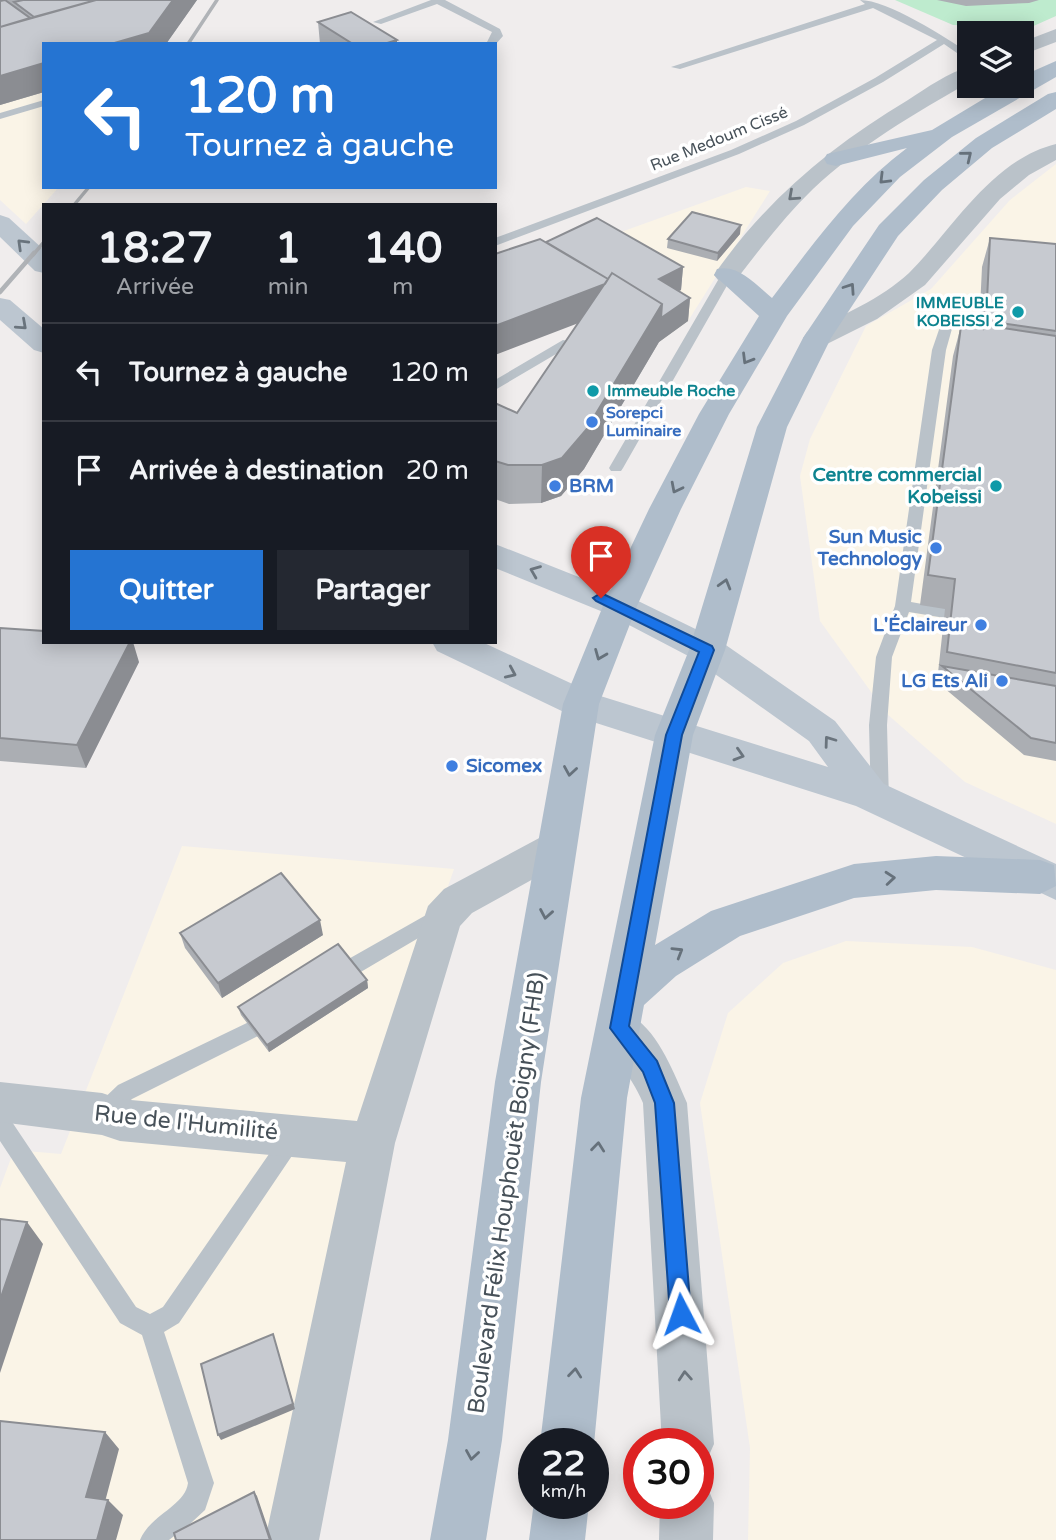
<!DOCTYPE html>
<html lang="fr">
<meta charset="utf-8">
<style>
:root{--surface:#171b24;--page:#242831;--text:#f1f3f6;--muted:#9ea1a6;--line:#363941;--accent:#2574d2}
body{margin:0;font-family:"Varela Round",sans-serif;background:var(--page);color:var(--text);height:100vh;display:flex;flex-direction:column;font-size:26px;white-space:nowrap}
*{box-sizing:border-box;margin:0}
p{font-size:23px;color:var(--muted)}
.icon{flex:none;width:38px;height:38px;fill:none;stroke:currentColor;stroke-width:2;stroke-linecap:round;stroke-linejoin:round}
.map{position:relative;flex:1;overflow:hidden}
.drawer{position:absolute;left:42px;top:203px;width:455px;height:441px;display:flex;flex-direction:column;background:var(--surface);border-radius:0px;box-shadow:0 4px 18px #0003}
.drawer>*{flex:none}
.top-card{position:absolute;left:42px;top:42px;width:455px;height:147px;border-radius:0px;box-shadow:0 4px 18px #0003;background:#2574d2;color:#fff;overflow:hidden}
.controls{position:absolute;left:957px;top:21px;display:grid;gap:14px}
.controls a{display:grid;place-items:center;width:77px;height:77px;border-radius:0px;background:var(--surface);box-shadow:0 4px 18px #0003;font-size:35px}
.speed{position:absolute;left:518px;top:1428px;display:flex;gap:14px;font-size:35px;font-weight:700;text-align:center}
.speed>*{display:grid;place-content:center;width:91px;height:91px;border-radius:50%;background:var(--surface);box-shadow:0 4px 18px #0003;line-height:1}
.speed small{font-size:18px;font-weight:400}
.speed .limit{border:10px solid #d22;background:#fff;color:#111}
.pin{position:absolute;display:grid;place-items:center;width:60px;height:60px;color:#fff;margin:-72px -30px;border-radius:50% 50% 50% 0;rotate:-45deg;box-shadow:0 0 7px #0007}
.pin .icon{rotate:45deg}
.me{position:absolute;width:77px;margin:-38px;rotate:356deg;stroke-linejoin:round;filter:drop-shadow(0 0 5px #0008)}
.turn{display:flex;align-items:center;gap:24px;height:147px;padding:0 28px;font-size:32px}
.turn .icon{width:91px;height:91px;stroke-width:2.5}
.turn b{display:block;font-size:49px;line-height:60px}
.eta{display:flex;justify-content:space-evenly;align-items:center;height:119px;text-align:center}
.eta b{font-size:42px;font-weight:700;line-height:49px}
.cta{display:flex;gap:14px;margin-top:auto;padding:14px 28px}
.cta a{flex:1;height:80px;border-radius:0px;background:var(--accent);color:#fff;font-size:28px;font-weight:700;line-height:80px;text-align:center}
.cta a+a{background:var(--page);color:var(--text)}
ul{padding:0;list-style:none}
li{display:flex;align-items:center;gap:21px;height:98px;padding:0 28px;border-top:2px solid var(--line)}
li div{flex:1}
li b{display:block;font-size:26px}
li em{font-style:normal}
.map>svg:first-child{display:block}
</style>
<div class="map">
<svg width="1056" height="1540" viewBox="0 0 1056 1540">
<rect width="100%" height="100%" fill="#f0eded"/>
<path fill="#faf4e7" d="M0 0 44 44V187H59L26 224 0 200Z
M1056 164V824L965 782 887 714 820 621 800 476 810 439 866 326 931 289 1010 200Z
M746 187 770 191 688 321 659 342 596 241Z
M182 846 454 869 389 1058 278 1540H0V1188L14 1150 61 1154Z
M846 941 972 947 1056 970V1540H748L750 1448 700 1103 728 1013 783 963Z"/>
<path fill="#beebce" d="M895 0H1056V16L1029 28 953 25Z"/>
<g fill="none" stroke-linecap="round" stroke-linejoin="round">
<path fill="#bac2c9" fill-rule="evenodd" d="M431 0H445L500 29 503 36 495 45 486 44 492 32 437 4 381 24 373 22Z
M860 0C887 0 946 37 970 54V62L944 44 883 82 804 125 739 154 495 246V238L731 150 796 121 875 78 937 40 873 8 680 69 671 67 865 4Z
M44 100V106L0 119V113Z
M727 271 733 275 623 468 621 471H611L609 468 721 275Z
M949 314 955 318 946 350 911 602 945 608 953 613 945 618 909 612 892 657 887 725 889 801 886 806H874L871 801 869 725 876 657 895 606 932 350 943 318Z
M563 340 568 341V347L495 390V380Z
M442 906 449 908 452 914 449 920 359 973 352 975 345 973 342 967 345 961Z
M251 1021 258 1024 261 1030 258 1036 132 1099 109 1121 102 1124 95 1121 91 1114 95 1107 118 1085Z
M0 1113 8 1116 136 1307 150 1314 163 1307 285 1131 293 1128 301 1131 304 1138 179 1323 164 1332 214 1483 205 1510 191 1523 169 1540H140C150 1515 185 1506 188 1483L142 1335 120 1323 0 1141Z"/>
<path fill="#bac2c9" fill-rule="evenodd" d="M1056 29V42L1022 55V42Z
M970 67V82C915 113 859 146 813 189 784 217 760 249 736 280L727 283 718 280 714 275C765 201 831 146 908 100 927 88 948 72 970 67Z
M1056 144V160L1029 175 1000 199 925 285 877 319 827 344 817 346 807 344 803 338 807 332C841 316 881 299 909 273 953 229 991 160 1056 144Z
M557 832 571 836 576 847 571 858 472 913 460 926 395 1143 319 1540H265L346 1162 120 1141 102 1135 0 1122V1082L102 1093 120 1099 357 1121 428 906 444 889 543 836Z
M619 1009C656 1023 672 1069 687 1103L714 1444 706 1462 698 1466V1444H662L643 1103C630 1072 611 1056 598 1028L604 1015Z
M698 1481 706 1484 714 1503 713 1540H659L660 1503H698Z"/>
<path fill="#bcc6d0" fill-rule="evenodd" d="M0 215 9 218 44 250V273L35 271 0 237Z
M0 298 10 300 44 329V353L34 350 0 320Z
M495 544 632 598 720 641 835 721 884 784 1056 864V900L856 806 568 714 437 651 432 642H482L594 694 828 767 809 741 694 659 608 614 495 568Z"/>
<path fill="#afbdcb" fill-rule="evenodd" d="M1056 61V77L952 137 900 177 853 226 787 316 729 414 681 509 637 606 599 704 541 1082 502 1440 486 1540H430L448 1440 495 1082 563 704 603 606 649 509 699 414 759 316 714 275 717 269C739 264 756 285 772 298 813 244 852 189 907 148L836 166 827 164 824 159 827 154 932 130 1005 86H1022V76Z
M1056 92V109L992 148 942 190 898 236 831 338 787 427 725 650 693 735 655 945 711 911 854 864 936 856 1040 860 1054 865 1056 886 1040 894 936 890 854 898 740 936 676 976 644 1005 627 1098 594 1444H540L581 1098 655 735 689 650 757 427 803 338 879 225 924 180 976 138 1048 94Z
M534 1502 589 1503 585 1540H529Z"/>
<path stroke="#b0b3b7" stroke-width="3.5" d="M188 44 217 0
M74 205 89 187
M33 255 44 242"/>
<path stroke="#b0b3b7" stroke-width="4.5" d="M0 292 34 253"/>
</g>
<path fill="#abaeb3" d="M0 0H197L166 44H44V92L0 105Z
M937 0H1039L1029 3 966 6Z
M318 22 397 44H320Z
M740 234 717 261 667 248 668 239Z
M990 238 1056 244V761L1024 755 937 682 945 609 920 605 953 356 961 326 979 329 982 267Z
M546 242 683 267 681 290 679 291 690 298 688 321 659 342 584 469 561 496 541 503 509 504 495 499V403L517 413 578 323Z
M0 628 139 662 86 768 0 761Z
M180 933 323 935 222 998 185 948Z
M367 980 368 988 269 1052 241 1015 238 1007Z"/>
<path fill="#8b8d92" d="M103 0H197L166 44H111Z
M397 40V44H384Z
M44 63V92L0 105V76Z
M741 225 740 234 717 261 718 253Z
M683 267 681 290 657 302 659 279Z
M612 281 610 311 495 355V326Z
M690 298 688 321 659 342 584 469 561 496 541 503 542 465 662 304Z
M130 642H133L139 662 86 768 77 745Z
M320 920 323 935 222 998 218 983Z
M367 980 368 988 269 1052 267 1045Z
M27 1222 43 1244 0 1373V1300Z
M273 1334 295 1409 221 1440 218 1435Z
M105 1432 119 1449 102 1513 86 1497Z
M254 1492 257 1496 272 1540H270Z
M108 1500 123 1515 116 1540H97Z"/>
<path fill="#c7cad0" stroke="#8b8d92" stroke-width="2" d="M5 0 30 18 0 27V1Z
M23 0H96L34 17 14 2Z
M96 0H173L149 33 111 44H44V63L0 76V27Z
M351 12 397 40 384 44H353L318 22Z
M692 212 741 225 718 253 668 239Z
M597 218 683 267 659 279 690 298 661 318 662 304 612 273 608 279 546 242Z
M990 238 1056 244V331L986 321Z
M540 239 608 279 605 284 495 326V254Z
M612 273 662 304 586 430 562 458 542 465H508L495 461V403L517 413Z
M983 325 1056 336V673L947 652 955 579 928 575 961 326 983 329Z
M0 628 44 631V642H130L77 745 0 738Z
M942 666 1056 686V743L1031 738Z
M281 873 320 920 218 983 180 933Z
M338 944 367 980 267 1045 238 1007Z
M0 1219 27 1222 0 1300Z
M273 1334 293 1404 218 1435 201 1364Z
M0 1421 105 1432 86 1497 108 1500 97 1540H0Z
M254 1492 270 1540H176L174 1533Z"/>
<defs><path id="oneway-chevron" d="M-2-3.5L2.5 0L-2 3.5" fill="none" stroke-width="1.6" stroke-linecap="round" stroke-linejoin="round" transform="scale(1.75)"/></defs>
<g stroke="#66717b">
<use href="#oneway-chevron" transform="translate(967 156) rotate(-39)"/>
<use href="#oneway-chevron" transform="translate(884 179) rotate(135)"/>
<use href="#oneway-chevron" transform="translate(850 288) rotate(-56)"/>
<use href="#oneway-chevron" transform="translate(747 359) rotate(121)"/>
<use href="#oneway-chevron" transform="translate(676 488) rotate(117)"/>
<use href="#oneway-chevron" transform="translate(725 584) rotate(-74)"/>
<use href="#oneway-chevron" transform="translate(600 655) rotate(112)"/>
<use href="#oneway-chevron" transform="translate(570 771) rotate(99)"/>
<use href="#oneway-chevron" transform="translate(890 878) rotate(-5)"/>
<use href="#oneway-chevron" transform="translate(546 914) rotate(100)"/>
<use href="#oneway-chevron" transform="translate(678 952) rotate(-31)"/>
<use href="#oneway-chevron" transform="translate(598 1147) rotate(-84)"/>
<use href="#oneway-chevron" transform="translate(575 1373) rotate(-84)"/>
<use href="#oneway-chevron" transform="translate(472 1455) rotate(99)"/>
</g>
<g stroke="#6a737b">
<use href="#oneway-chevron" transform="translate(793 196) rotate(138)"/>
<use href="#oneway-chevron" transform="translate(685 1376) rotate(-94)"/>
</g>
<g stroke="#6a747d">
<use href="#oneway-chevron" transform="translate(22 244) rotate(-136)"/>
<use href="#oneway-chevron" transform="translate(22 325) rotate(42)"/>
<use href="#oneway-chevron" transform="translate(535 571) rotate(-158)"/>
<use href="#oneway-chevron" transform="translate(511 673) rotate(24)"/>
<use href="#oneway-chevron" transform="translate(829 741) rotate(-126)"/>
<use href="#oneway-chevron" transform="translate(739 755) rotate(17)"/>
</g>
<path fill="#1a73e8" stroke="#114b97" stroke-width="2" d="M601 593 712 646 714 650 682 735 629 1026 657 1061 674 1103 691 1314 688 1321 681 1324 673 1321 670 1314 655 1103 643 1072 610 1028 666 735 699 652 596 601 593 598Z"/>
<g fill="#0f9aa8" stroke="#fff" stroke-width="2.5">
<circle cx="1018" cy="312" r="7"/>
<circle cx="593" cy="391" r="7"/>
<circle cx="996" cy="486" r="7"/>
</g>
<g fill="#3f7fe0" stroke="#fff" stroke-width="2.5">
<circle cx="592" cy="422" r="7"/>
<circle cx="555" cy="486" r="7"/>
<circle cx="936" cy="548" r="7"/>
<circle cx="981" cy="625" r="7"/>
<circle cx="1002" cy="681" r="7"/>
<circle cx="452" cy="766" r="7"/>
</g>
<g text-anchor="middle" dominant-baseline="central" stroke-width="7" stroke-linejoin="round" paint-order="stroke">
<g font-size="16" fill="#475159" stroke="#fff">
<text transform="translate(719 139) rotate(-22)">Rue Medoum Cissé</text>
</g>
<g font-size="16" font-weight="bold" fill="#0d838f" stroke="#fff" text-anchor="end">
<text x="1004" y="303">IMMEUBLE<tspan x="1004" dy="18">KOBEISSI 2</tspan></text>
<text x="607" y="391" text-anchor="start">Immeuble Roche</text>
</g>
<g font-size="16" font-weight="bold" fill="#366cbe" stroke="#fff" text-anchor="start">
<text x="606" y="413">Sorepci<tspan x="606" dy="18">Luminaire</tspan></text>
</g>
<g font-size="19" font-weight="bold" fill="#0d838f" stroke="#fff" text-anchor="end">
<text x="982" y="475">Centre commercial<tspan x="982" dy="22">Kobeissi</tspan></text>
</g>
<g font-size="19" font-weight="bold" fill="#366cbe" stroke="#fff" text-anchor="end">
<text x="569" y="486" text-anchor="start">BRM</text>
<text x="922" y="537">Sun Music<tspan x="922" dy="22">Technology</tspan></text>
<text x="967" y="625">L'Éclaireur</text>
<text x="988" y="681">LG Ets Ali</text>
<text x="466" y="766" text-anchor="start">Sicomex</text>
</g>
<g font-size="23" fill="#475159" stroke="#fff">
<text transform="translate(186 1123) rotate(6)">Rue de l'Humilité</text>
<text transform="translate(507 1193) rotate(-82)">Boulevard Félix Houphouët Boigny (FHB)</text>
</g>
</g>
</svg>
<div class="controls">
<a><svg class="icon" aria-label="layers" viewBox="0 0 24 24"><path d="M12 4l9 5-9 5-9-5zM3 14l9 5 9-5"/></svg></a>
</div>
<div class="speed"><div>22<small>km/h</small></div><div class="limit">30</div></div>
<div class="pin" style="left:601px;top:598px;background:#d93025"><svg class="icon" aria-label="arrive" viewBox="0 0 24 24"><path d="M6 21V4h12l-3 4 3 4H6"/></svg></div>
<svg class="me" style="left:681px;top:1314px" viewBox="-20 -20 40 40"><path d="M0-17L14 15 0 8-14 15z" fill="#1a73e8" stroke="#fff" stroke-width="4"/></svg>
<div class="top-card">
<div class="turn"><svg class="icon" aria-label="left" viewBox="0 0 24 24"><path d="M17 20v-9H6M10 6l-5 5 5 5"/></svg><div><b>120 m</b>Tournez à gauche</div></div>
</div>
<section class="drawer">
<div class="eta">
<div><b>18:27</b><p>Arrivée</p></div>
<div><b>1</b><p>min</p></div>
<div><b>140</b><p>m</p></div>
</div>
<ul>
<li><svg class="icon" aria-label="left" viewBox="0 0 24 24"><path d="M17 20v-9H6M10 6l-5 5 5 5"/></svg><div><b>Tournez à gauche</b></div><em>120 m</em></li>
<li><svg class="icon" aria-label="arrive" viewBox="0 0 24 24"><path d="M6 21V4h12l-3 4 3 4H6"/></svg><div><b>Arrivée à destination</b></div><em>20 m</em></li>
</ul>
<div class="cta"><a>Quitter</a><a>Partager</a></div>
</section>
</div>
